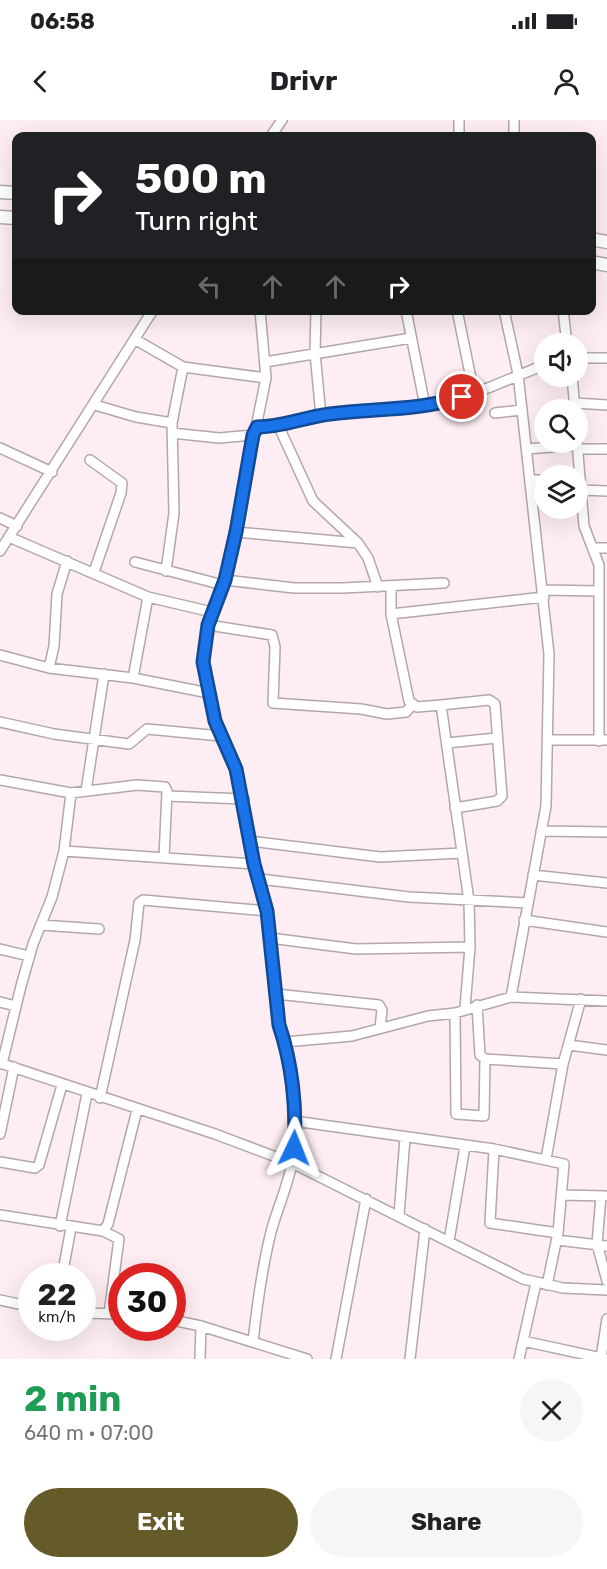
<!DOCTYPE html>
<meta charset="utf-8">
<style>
:root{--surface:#fff;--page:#f6f6f6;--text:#202124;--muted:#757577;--accent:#645b28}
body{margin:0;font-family:Rubik,sans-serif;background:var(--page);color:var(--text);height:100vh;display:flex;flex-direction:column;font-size:22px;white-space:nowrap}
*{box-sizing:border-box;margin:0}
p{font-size:20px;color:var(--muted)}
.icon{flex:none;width:33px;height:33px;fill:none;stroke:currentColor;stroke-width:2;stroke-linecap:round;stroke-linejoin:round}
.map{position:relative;height:1239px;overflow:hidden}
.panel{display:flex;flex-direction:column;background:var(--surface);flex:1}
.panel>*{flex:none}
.hud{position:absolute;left:12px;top:12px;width:584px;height:183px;border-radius:12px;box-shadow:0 6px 24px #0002;background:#202124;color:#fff;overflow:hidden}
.controls{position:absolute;left:534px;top:213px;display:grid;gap:12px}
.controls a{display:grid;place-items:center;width:54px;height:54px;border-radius:50%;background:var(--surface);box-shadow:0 6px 24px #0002;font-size:30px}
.speed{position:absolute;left:18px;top:1143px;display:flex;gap:12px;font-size:30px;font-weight:700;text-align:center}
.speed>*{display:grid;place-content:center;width:78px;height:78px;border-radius:50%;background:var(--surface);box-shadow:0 6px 24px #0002;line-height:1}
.speed small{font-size:15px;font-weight:400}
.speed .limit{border:9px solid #d22;background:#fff;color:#111}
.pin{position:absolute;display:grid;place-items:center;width:51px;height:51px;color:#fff;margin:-26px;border:3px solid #fff;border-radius:50%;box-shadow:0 2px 6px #0007}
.me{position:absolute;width:66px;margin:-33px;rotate:2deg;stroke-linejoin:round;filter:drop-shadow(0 0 4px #0008)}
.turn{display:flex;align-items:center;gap:21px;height:126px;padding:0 24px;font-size:27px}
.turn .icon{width:78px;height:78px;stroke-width:2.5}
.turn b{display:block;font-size:42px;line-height:51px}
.lanes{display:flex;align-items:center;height:57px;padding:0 24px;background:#0003;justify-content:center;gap:30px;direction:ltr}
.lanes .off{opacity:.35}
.round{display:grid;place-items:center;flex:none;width:63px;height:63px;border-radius:32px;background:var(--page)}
.summary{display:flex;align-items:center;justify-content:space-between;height:102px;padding:0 24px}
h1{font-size:36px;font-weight:700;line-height:45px;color:#1e9e55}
.primary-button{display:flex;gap:12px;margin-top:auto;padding:12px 24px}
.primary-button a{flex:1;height:69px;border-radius:36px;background:var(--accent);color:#fff;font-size:24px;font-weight:700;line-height:69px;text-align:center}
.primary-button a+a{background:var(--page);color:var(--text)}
.status{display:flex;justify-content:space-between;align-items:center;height:42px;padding:0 30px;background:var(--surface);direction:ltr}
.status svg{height:16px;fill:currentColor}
header{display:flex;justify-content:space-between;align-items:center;height:78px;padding:0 24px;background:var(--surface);font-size:27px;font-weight:700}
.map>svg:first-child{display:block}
</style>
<div class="status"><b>06:58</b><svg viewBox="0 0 49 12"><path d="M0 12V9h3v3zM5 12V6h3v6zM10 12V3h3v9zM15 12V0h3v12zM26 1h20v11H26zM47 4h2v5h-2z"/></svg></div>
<header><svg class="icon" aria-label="back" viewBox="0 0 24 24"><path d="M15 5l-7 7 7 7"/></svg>Drivr<svg class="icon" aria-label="person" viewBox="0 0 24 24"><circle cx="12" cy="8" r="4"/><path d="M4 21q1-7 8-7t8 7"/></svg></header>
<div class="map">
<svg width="607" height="1239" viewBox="0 0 607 1239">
<rect width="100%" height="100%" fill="#feeef3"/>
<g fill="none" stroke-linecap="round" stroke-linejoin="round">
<defs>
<path id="minor" d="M459 0V16
M514 0V16
M271 16 282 0
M316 190 315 233 321 296
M406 190 425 286
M457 190 474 273
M504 190 518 254 549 534 546 686 511 877
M563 190 567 224
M136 220 183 247 266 258
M578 238H607
M265 242 411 218
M572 256 575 290
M575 283 607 285
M95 285 136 297 172 303
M495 293 522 290
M257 307H279L327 294 432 285 488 268 544 245
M279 307 313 381 358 423 368 438 378 467
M172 313 219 318 253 315
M577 322 584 406 599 445V621
M0 328 52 352
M527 329 577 325
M578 329H607
M90 340 122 363 121 373 94 452
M532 360H544
M579 370 607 371
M0 398 17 406
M236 412 358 423
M9 417 148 477 212 492
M593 428H607
M0 431 153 190
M135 442 223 465
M166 451 174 393 172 303 183 247
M225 460 294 468H343L444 463
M391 466V494L409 581 417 587 441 585 469 781 470 827 465 888
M544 470 598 471
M391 494 544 477
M208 505 272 515 275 527 273 583 361 589 387 594 406 592 412 585
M0 535 49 548 133 558 209 573
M49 548 54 526 57 474 67 441
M133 558 148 477
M441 585 489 580 495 584 502 676 497 681 455 688
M0 602 54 614 129 624 147 609 221 616
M548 620H607
M447 623 496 618
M0 660 71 673 137 665 165 667 167 671 164 738
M86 671 104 554
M71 673 64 731 254 744
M167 676 244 679
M541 711 607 712
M250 721 380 737 462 733
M533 755 607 763
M260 759 409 777 528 783
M524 800 607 812
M41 805 99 809
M270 818 356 829 470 827
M0 829 29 836
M276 874 379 885 382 890 380 908
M0 882 16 886
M477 885 480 935 485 939 563 944
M455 893 456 994 484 996 485 939
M285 922 352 916 428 896 455 893 511 877 607 881
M569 925 607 930
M0 943 215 1014 292 1043 523 1159 563 1168 607 1170
M2 944 21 866 33 824 52 777 64 731
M100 978 135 820 139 783 143 780 267 791
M294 1001 494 1029 564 1044 558 1113 547 1165
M0 1014 14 947
M494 1029 490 1103 558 1113
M546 1039 563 944 581 879
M0 1042 35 1048 39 1045 62 965
M562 1075 605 1076
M601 1076 597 1124 607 1161
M0 1095 103 1111 108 1104 137 990
M399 1095 405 1018
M60 1106 87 974
M103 1111 119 1119 109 1194
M557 1120 607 1126
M449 1121 465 1026
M62 1156 71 1108
M0 1180 32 1187
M82 1193 122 1194
M172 1200 201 1206 307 1239
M523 1221 606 1239
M253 1222C257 1185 262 1148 271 1112 277 1089 288 1066 292 1042 300 999 293 946 279 905L267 791 254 744 236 649 215 601 203 542 208 505 225 460 266 258 260 190
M601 1238 607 1199
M200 1239 201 1206
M336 1239 366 1079
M410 1239 425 1109
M519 1239 536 1163"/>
<path id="major" d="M0 72 16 73
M0 97 16 98
M591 119 607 122
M591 142 607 145"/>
</defs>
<use href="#minor" stroke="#b4a6ab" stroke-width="12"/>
<use href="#major" stroke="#b4a6ab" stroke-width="15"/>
<use href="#minor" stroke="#fff" stroke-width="9"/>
<use href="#major" stroke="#fff" stroke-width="12"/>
</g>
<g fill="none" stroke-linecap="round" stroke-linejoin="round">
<defs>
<path id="route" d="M294 1028C297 988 292 943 279 905L267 791 254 744 236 649 215 601 203 542 208 505 225 460 236 412 253 315 257 307C283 307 304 297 330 294 375 288 418 291 462 277"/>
</defs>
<use href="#route" stroke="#114b97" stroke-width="15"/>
<use href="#route" stroke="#1a73e8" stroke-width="10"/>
</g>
</svg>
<div class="controls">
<a><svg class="icon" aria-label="sound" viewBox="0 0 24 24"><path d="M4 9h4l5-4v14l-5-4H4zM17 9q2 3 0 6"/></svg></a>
<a><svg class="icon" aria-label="search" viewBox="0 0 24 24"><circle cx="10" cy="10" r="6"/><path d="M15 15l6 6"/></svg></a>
<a><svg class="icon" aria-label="layers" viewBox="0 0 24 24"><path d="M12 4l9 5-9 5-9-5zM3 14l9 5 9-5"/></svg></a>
</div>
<div class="speed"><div>22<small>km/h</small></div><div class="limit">30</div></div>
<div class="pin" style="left:462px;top:277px;background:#d93025"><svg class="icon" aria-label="arrive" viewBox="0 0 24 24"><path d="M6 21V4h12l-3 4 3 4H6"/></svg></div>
<svg class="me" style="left:294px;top:1028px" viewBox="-20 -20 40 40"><path d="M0-17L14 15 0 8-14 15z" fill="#1a73e8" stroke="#fff" stroke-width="4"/></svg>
<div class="hud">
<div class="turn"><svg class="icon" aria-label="right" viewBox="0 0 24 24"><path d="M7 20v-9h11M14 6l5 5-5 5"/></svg><div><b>500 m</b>Turn right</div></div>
<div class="lanes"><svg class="icon off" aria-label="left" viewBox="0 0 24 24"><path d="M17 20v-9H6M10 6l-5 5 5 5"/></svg><svg class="icon off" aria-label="ahead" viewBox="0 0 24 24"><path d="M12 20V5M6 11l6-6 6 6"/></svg><svg class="icon off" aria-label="ahead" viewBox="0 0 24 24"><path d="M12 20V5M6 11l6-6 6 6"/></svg><svg class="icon" aria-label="right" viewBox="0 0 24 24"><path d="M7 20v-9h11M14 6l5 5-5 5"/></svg></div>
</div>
</div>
<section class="panel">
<div class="summary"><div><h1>2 min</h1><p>640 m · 07:00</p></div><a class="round"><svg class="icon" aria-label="close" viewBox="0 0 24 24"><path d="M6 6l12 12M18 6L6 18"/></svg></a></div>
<div class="primary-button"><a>Exit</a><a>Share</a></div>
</section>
